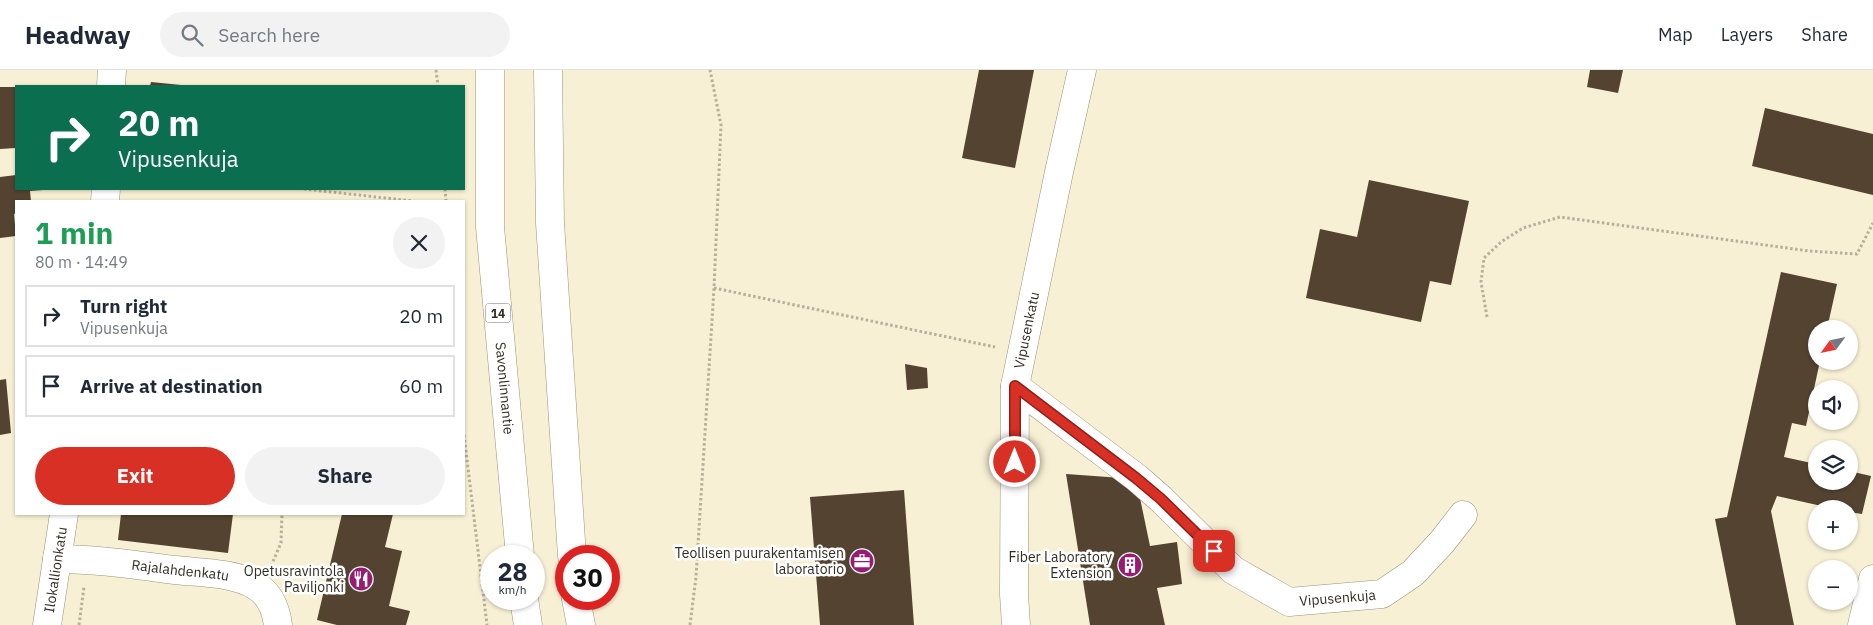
<!DOCTYPE html>
<meta charset="utf-8">
<style>
:root{--surface:#fff;--page:#f2f2f3;--text:#1f2937;--muted:#747a83;--line:#e0e1e3;--accent:#d93025}
body{margin:0;font-family:"IBM Plex Sans",sans-serif;background:var(--page);color:var(--text);height:100vh;display:flex;flex-direction:column;font-size:19px;white-space:nowrap}
*{box-sizing:border-box;margin:0}
p{font-size:16px;color:var(--muted)}
.icon{flex:none;width:28px;height:28px;fill:none;stroke:currentColor;stroke-width:2;stroke-linecap:round;stroke-linejoin:round}
.map{position:relative;flex:1;overflow:hidden}
.sheet{position:absolute;left:15px;top:130px;width:450px;height:315px;display:flex;flex-direction:column;background:var(--surface);border-radius:0px;box-shadow:0 1px 4px #0004}
.sheet>*{flex:none}
.banner{position:absolute;left:15px;top:15px;width:450px;height:105px;border-radius:0px;box-shadow:0 1px 4px #0004;background:#0b6e4f;color:#fff;overflow:hidden}
.needle{width:32px;rotate:237deg}
.tools{position:absolute;left:1808px;top:250px;display:grid;gap:10px}
.tools a{display:grid;place-items:center;width:50px;height:50px;border-radius:50%;background:var(--surface);box-shadow:0 1px 4px #0004;font-size:25px}
.speed{position:absolute;left:480px;top:475px;display:flex;gap:10px;font-size:25px;font-weight:700;text-align:center}
.speed>*{display:grid;place-content:center;width:65px;height:65px;border-radius:50%;background:var(--surface);box-shadow:0 1px 4px #0004;line-height:1}
.speed small{font-size:12px;font-weight:400}
.speed .limit{border:8px solid #d22;background:#fff;color:#111}
.pin{position:absolute;display:grid;place-items:center;width:42px;height:42px;color:#fff;margin:-21px;border-radius:10px;box-shadow:0 2px 8px #0006}
.me{position:absolute;width:55px;margin:-28px;rotate:0deg;stroke-linejoin:round;filter:drop-shadow(0 0 4px #0008)}
.turn{display:flex;align-items:center;gap:18px;height:105px;padding:0 20px;font-size:22px}
.turn .icon{width:65px;height:65px;stroke-width:2.5}
.turn b{display:block;font-size:35px;line-height:42px}
.round{display:grid;place-items:center;flex:none;width:52px;height:52px;border-radius:26px;background:var(--page)}
.overview{display:flex;align-items:center;justify-content:space-between;height:85px;padding:0 20px}
h1{font-size:30px;font-weight:800;line-height:38px;color:#1e9e55}
.action{display:flex;gap:10px;margin-top:auto;padding:10px 20px}
.action a{flex:1;height:58px;border-radius:30px;background:var(--accent);color:#fff;font-size:20px;font-weight:800;line-height:58px;text-align:center}
.action a+a{background:var(--page);color:var(--text)}
ul{padding:0;list-style:none}
li{display:flex;align-items:center;gap:15px;height:62px;margin:0 10px 8px;padding:0 10px;border:2px solid var(--line);border-radius:0px}
li div{flex:1}
li b{display:block;font-size:19px}
li em{font-style:normal}
header{display:flex;align-items:center;gap:30px;box-sizing:border-box;height:70px;padding:0 25px;background:var(--surface);border-bottom:1px solid var(--line)}
header strong{font-size:24px}
nav{display:flex;gap:28px;margin-inline-start:auto;font-size:18px}
.search{width:350px;height:45px;background:var(--page);display:flex;align-items:center;gap:12px;box-sizing:border-box;padding:0 18px;border-radius:28px;color:var(--muted);font-size:19px}
.map>svg:first-child{display:block}
</style>
<header>
<strong>Headway</strong>
<div class="search"><svg class="icon" aria-label="search" viewBox="0 0 24 24"><circle cx="10" cy="10" r="6"/><path d="M15 15l6 6"/></svg>Search here</div>
<nav><a>Map</a><a>Layers</a><a>Share</a></nav>
</header>
<div class="map">
<svg width="1873" height="555" viewBox="0 0 1873 555">
<rect width="100%" height="100%" fill="#f8f0d4"/>
<path fill="#534330" d="M979 0H1034L1015 98 962 88Z
M1590 0H1623L1618 23 1587 17Z
M151 12 181 15V16H150Z
M0 17H16V78L0 79Z
M1765 38 1873 64V125L1752 96Z
M16 105V119L43 120 30 121 31 131H16V143L14 144 16 166 0 168V107Z
M1369 110 1469 131 1451 215 1430 211 1421 252 1306 228 1320 159 1357 167Z
M1781 202 1837 214 1827 259H1816V291H1820L1806 356 1792 353 1784 387 1816 394V411H1849V401L1871 406 1862 444 1849 442V439H1835L1777 426 1771 441 1794 555H1736L1715 449 1727 447Z
M905 294 927 298 928 318 907 320Z
M6 309 11 363 0 365V310Z
M1066 404 1136 409 1150 476 1177 472 1182 514 1157 518 1165 555H1090Z
M904 420 914 555H820L810 427Z
M121 444H233L228 483 118 470Z
M342 444H393L385 477 402 481 389 536 410 541 406 555H337L317 550Z"/>
<g fill="none" stroke-linecap="round" stroke-linejoin="round">
<defs>
<g id="minor">
<path d="M111 16 112 0"/>
<path d="M105 131 106 119"/>
<path id="s1" d="M1015 316 1137 408 1161 429 1233 500 1289 532 1382 524 1413 503 1442 472 1463 445"/>
<path id="s2" d="M57 489C96 489 135 495 175 500 201 503 233 502 256 516 270 524 276 540 278 555"/>
<path id="s3" d="M47 555 64 444"/>
<path id="s4" d="M1016 555 1014 524 1015 316 1059 102 1082 0"/>
<path d="M1862 555 1873 509"/>
</g>
<g id="highway">
<path id="s5" d="M490 0V157L520 486"/>
<path d="M548 0 550 153 572 486"/>
<path d="M524 529 528 555"/>
<path d="M576 529 581 555"/>
</g>
</defs>
<use href="#minor" stroke="#9b937a" stroke-width="29"/>
<use href="#highway" stroke="#9b937a" stroke-width="29"/>
<path stroke="#b6af99" stroke-width="3" stroke-dasharray="2.5 2.5" stroke-linecap="butt" d="M436 0 438 16
M304 119 413 131
M445 119 446 131
M714 218 995 277
M1487 247 1481 212 1484 188 1501 172 1523 158 1560 147 1809 181 1857 184 1873 153
M464 365 487 555
M271 496 281 473 282 444
M79 555 84 517
M690 555 696 507 714 218 721 55 710 0"/>
<use href="#minor" stroke="#fff" stroke-width="28"/>
<use href="#highway" stroke="#fff" stroke-width="28"/>
</g>
<g fill="none" stroke-linecap="round" stroke-linejoin="round">
<defs>
<path id="route" d="M1015 392V316L1136 408 1161 429 1214 481"/>
</defs>
<use href="#route" stroke="#8d1f18" stroke-width="12"/>
<use href="#route" stroke="#d93025" stroke-width="9"/>
</g>
<defs>
<symbol id="office-disc" viewBox="-11 -11 22 22"><circle r="9.5" fill="#971a73" stroke="#fff"/><path d="M-6-3h4V-5.5h4V-3h4V5H-6ZM-1-4.5V-3h2v-1.5ZM-6 0V1H6V0Z" fill="#fff"/></symbol>
<symbol id="building-disc" viewBox="-11 -11 22 22"><circle r="9.5" fill="#971a73" stroke="#fff"/><path d="M-4-6H4V6H1V3H-1V6H-4ZM-2.5-4.3h1.7v1.8h-1.7ZM.8-4.3h1.7v1.8H.8ZM-2.5-1h1.7V.8h-1.7ZM.8-1h1.7V.8H.8Z" fill="#fff"/></symbol>
<symbol id="restaurant-disc" viewBox="-11 -11 22 22"><circle r="9.5" fill="#971a73" stroke="#fff"/><path d="M-5-6h1v4h1v-4h1v4h1v-4h1v5L-1.5 .5V6h-2V.5L-5-1ZM5-6V6H3V1.5H1.5Q1.5-4 5-6Z" fill="#fff"/></symbol>
</defs>
<g fill-rule="evenodd">
<use href="#office-disc" x="848" y="477" width="28" height="28"/>
<use href="#building-disc" x="1116" y="481" width="28" height="28"/>
<use href="#restaurant-disc" x="347" y="495" width="28" height="28"/>
</g>
<g text-anchor="middle" dominant-baseline="central" stroke-width="5" stroke-linejoin="round" paint-order="stroke">
<rect fill="#fff" stroke="#6f6c65" stroke-width="1" x="485.5" y="233.5" width="25" height="19" rx="4"/>
<g font-size="12" font-weight="bold" fill="#312d23">
<text x="498" y="243">14</text>
</g>
<g font-size="14" fill="#312d23" stroke="#fff">
<text stroke="none"><textPath href="#s4" startOffset="296">Vipusenkatu</textPath></text>
<text stroke="none"><textPath href="#s5" startOffset="319">Savonlinnantie</textPath></text>
<text stroke="none"><textPath href="#s3" startOffset="56">Ilokallionkatu</textPath></text>
<text stroke="none"><textPath href="#s2" startOffset="124">Rajalahdenkatu</textPath></text>
<text stroke="none"><textPath href="#s1" startOffset="399">Vipusenkuja</textPath></text>
</g>
<g font-size="14" fill="#312d23" stroke="#fff" text-anchor="end">
<text x="844" y="483">Teollisen puurakentamisen<tspan x="844" dy="16">laboratorio</tspan></text>
<text x="1112" y="487">Fiber Laboratory<tspan x="1112" dy="16">Extension</tspan></text>
<text x="344" y="501">Opetusravintola<tspan x="344" dy="16">Paviljonki</tspan></text>
</g>
</g>
</svg>
<div class="tools">
<a><svg class="needle" viewBox="-14 -14 28 28"><path d="M0-13l5 13h-10z" fill="#e53935"/><path d="M0 13l5-13h-10z" fill="#747a83"/></svg></a>
<a><svg class="icon" aria-label="sound" viewBox="0 0 24 24"><path d="M4 9h4l5-4v14l-5-4H4zM17 9q2 3 0 6"/></svg></a>
<a><svg class="icon" aria-label="layers" viewBox="0 0 24 24"><path d="M12 4l9 5-9 5-9-5zM3 14l9 5 9-5"/></svg></a>
<a>+</a>
<a>−</a>
</div>
<div class="speed"><div>28<small>km/h</small></div><div class="limit">30</div></div>
<div class="pin" style="left:1214px;top:481px;background:#d93025"><svg class="icon" aria-label="arrive" viewBox="0 0 24 24"><path d="M6 21V4h12l-3 4 3 4H6"/></svg></div>
<svg class="me" style="left:1015px;top:392px" viewBox="-20 -20 40 40"><circle r="17" fill="#d93025" stroke="#fff" stroke-width="3"/><path d="M0-11L8 9 0 5-8 9z" fill="#fff"/></svg>
<div class="banner">
<div class="turn"><svg class="icon" aria-label="right" viewBox="0 0 24 24"><path d="M7 20v-9h11M14 6l5 5-5 5"/></svg><div><b>20 m</b>Vipusenkuja</div></div>
</div>
<section class="sheet">
<div class="overview"><div><h1>1 min</h1><p>80 m · 14:49</p></div><a class="round"><svg class="icon" aria-label="close" viewBox="0 0 24 24"><path d="M6 6l12 12M18 6L6 18"/></svg></a></div>
<ul>
<li><svg class="icon" aria-label="right" viewBox="0 0 24 24"><path d="M7 20v-9h11M14 6l5 5-5 5"/></svg><div><b>Turn right</b><p>Vipusenkuja</p></div><em>20 m</em></li>
<li><svg class="icon" aria-label="arrive" viewBox="0 0 24 24"><path d="M6 21V4h12l-3 4 3 4H6"/></svg><div><b>Arrive at destination</b></div><em>60 m</em></li>
</ul>
<div class="action"><a>Exit</a><a>Share</a></div>
</section>
</div>
